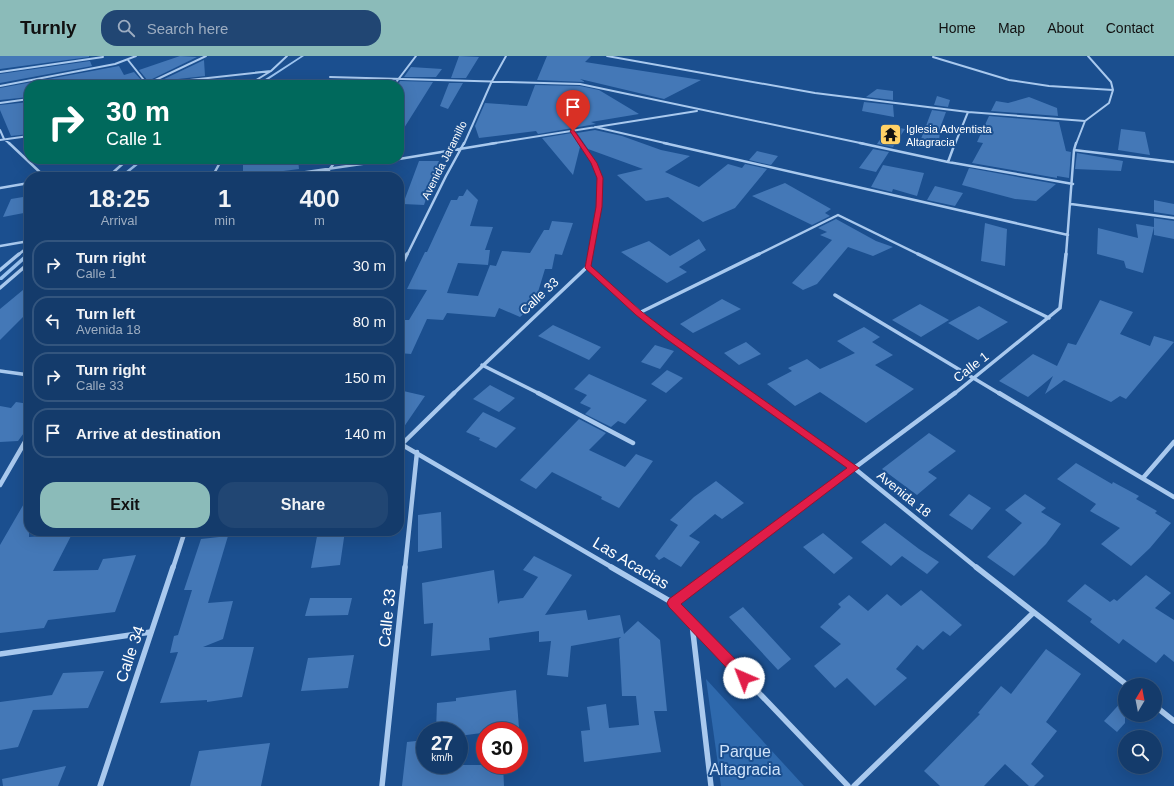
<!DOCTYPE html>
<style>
:root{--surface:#143b6b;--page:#214673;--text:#f1f3f6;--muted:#9dadc1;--line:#33557e;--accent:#8bbbb9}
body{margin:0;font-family:Helvetica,sans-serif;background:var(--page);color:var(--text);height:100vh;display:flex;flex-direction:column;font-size:15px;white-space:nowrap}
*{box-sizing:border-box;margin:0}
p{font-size:13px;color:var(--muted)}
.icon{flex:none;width:22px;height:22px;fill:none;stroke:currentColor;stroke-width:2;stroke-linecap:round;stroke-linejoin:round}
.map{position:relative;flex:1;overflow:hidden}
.details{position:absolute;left:24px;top:116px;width:380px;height:364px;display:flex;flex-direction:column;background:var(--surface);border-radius:16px;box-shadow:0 4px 16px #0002,0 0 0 1px var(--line)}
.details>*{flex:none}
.banner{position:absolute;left:24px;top:24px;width:380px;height:84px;border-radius:16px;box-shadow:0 4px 16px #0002,0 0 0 1px var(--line);background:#00695c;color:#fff;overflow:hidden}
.needle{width:26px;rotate:10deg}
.fabs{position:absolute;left:1118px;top:622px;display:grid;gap:8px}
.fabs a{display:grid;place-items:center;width:44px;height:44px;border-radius:50%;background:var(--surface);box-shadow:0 4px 16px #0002,0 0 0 1px var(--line);font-size:20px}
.speed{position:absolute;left:416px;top:666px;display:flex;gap:8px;font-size:20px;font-weight:700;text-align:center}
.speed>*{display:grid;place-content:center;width:52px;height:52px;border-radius:50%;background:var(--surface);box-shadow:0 4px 16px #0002,0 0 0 1px var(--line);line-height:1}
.speed small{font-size:10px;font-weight:400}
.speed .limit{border:6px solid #d22;background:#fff;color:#111}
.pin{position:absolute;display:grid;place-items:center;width:34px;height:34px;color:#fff;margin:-41px -17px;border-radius:50% 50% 50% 0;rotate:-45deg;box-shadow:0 0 4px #0007}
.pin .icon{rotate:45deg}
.me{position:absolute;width:44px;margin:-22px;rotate:316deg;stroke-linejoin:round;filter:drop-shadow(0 0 3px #0008)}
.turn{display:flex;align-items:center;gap:14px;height:84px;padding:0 16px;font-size:18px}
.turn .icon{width:52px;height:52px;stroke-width:2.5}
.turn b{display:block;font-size:28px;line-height:34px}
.eta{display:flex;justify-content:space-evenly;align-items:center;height:68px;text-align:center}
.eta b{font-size:24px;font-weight:600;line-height:28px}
.primary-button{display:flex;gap:8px;margin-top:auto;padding:8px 16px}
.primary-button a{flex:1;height:46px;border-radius:16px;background:var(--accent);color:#111;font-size:16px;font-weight:600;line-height:46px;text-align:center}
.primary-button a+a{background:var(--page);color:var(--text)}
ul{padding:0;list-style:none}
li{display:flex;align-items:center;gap:12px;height:50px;margin:0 8px 6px;padding:0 8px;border:2px solid var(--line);border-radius:16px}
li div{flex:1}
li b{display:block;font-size:15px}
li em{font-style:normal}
header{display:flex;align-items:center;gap:24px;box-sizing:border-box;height:56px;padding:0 20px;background:var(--accent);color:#111}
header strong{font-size:19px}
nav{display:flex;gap:22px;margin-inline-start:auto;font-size:14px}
.search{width:280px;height:36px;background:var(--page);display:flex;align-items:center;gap:10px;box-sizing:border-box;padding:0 14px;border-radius:16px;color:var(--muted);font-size:15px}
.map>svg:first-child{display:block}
</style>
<header>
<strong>Turnly</strong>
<div class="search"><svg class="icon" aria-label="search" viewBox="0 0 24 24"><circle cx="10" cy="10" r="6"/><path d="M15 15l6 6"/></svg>Search here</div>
<nav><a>Home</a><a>Map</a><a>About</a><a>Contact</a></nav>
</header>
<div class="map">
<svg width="1174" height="730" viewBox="0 0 1174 730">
<rect width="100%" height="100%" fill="#1b4f8f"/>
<path fill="#2e69ad" d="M706 623 804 730H721Z"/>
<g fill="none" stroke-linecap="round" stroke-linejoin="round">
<path fill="#9cc4f0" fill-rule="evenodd" d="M301 0H304L260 29H256Z
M141 103H145L123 121H119Z
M27 197H29V200L2 224H0V221Z"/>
</g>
<path fill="#4478b7" d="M0 0H89V1L0 13Z
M180 0 197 1 148 25 139 14Z
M459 0 479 1 466 22H451Z
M547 0H591L585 6 701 24 664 43 580 23 585 26 537 24Z
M204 4 205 20 160 25Z
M90 5 92 10 0 27V18Z
M119 10 124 19 134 16 143 26 130 29H29V41L0 44V32Z
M411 11 442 13 436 21H404Z
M400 25 433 26 399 80V27Z
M449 27H463L448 53 440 50Z
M535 29 580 30 599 34 639 58 591 66 596 68 538 78 536 75 479 82 475 70 485 47 527 50Z
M877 33 893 35V44L866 41Z
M937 40 950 44 948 51 934 49Z
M1029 41 1057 52 1058 60 991 55 996 45 1008 47Z
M29 46V78L11 80 0 54V49Z
M864 46 893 49 894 61 862 55Z
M932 54 946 56 940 72 939 87 921 83Z
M989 60 1059 66 1066 95 1071 96 1069 122 1057 120V122L972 107 983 87 977 86Z
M889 70 905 73 893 91 877 88Z
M1121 73 1145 76 1150 99 1118 94Z
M595 74 622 80 661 94 690 100 665 116 699 131 728 108 742 112 745 108 767 113 735 152 703 166 668 141 646 145 617 119 643 113 588 93 577 77Z
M572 77 580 91 573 119 542 82Z
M873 93 889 96 876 116 859 112Z
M757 95 778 100 771 109 749 104Z
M1077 97 1123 105 1121 115 1075 113Z
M243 103H298L299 113 243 120Z
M419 105H439L424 149 403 148Z
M883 109 924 117 917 140 893 133 892 136 871 131Z
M969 112 1056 128 1036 145 1015 143 962 129Z
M785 127 831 153 825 157 830 160 812 169 752 140Z
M935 130 963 137 955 150 927 144Z
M467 133 478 144 470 170 493 171 485 194H490L488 209 458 207 447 237 478 240 490 209 496 210 502 195 530 197 544 174H549L552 165 573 167 562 199 555 198 552 213H545L534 249 520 261 499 252 495 261 447 257 443 264 427 263 411 298 399 297V264H409L427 234 407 233 425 196H427L451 144H457L459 140H463Z
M29 140V156L3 161 11 143Z
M1154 144 1174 148V159L1154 156Z
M1154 162 1174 165V183L1154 179Z
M836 163 876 185 893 191 873 200 848 191 817 228 803 234 792 227 832 184 820 179 827 176 818 172Z
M985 167 1007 173 1005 210 981 205Z
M1136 168 1154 171 1143 217 1126 212 1124 205 1097 198 1098 172 1138 182Z
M699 183 706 194 679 211 687 216 667 227 621 196 649 185 670 200Z
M29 229V261H23L0 284V253Z
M722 243 741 253 693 277 680 268Z
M1100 244 1133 256 1120 278 1150 290 1154 280 1174 286 1126 343 1120 340 1111 346 1064 324 1045 338 1053 320 1028 341 999 325 1033 298 1057 310 1068 287 1076 289Z
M920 248 949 264 921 281 892 264Z
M979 250 1008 266 978 284 948 267Z
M553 269 601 291 589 304 538 280Z
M864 271 880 281 872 286 893 299 875 309 914 333 866 367 820 336 795 350 767 328 792 315 788 312 807 303 820 313 855 297 837 285Z
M746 286 761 298 739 309 724 297Z
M655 289 674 295 660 313 641 306Z
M667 314 683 322 666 337 651 328Z
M589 318 647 344 625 368 618 365 611 371 585 358 591 352 580 347 587 339 574 333Z
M490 329 515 342 499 356 473 343Z
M399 334 425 340 399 378Z
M16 346 29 348V370L18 385 0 386V350L11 352Z
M483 356 516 372 496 392 479 384 480 382 466 376Z
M579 363 606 377 589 394 625 411 636 398 653 405 619 452 601 443 602 441 552 416 536 433 520 424Z
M929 377 956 395 928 416 937 422 917 439 882 413Z
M1076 407 1112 428 1113 426 1139 440 1136 443 1157 455 1155 457 1171 467 1150 492 1131 510 1101 488 1120 472 1090 455 1096 448 1057 423Z
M716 425 744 447 722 463 715 458 689 480 700 486 681 511 664 501 659 504 655 500 678 469 670 464 694 441Z
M969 438 991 452 972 474 949 459Z
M1025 438 1046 452 1041 456 1061 468 1046 488 1014 520 987 501 1022 467 1005 454Z
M29 439V481L72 478 53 515 98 514 103 503 136 499 115 556 48 564 44 572 0 577V489Z
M441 456 442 492 418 496V459Z
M885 467 919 493 939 506 927 518 902 500 891 510 861 486Z
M318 475H345L340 509 311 512Z
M823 477 853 502 834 518 803 491Z
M228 480 208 547 233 545 223 583 203 591H254L242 641 207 646V644L160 647 178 596 170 597 174 580 178 579 192 534H184L201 483Z
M534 500 572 519 545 559 586 554 588 564 620 559 624 578 638 565 660 584 667 655H654L661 696 584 706 581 675 590 674 587 651 606 648 609 672 639 669 636 640H622L619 583 621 581 571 590 568 621 547 619 551 585 539 586V575L489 582 490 594 431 600 433 567 424 568 422 527 494 514 498 548 500 545 523 542 538 521 523 514Z
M1146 519 1171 537 1155 552 1174 564V606L1164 598 1156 607 1123 583 1119 588 1090 566 1092 563 1067 545 1085 528 1110 546 1114 543 1117 545Z
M921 534 962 569 950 580 943 575 923 594 917 589 896 613 907 622 875 650 847 622 835 632 814 610 841 588 820 571 841 551 838 548 849 539 868 555 887 538 901 550Z
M310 542H352L348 559 305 560Z
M743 551 791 603 778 614 729 561Z
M1046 593 1081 618 1046 666 1057 675 1031 708 1044 720 1034 730H1029L1005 708 984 730H940L924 715 980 658 978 657 1001 630 1011 638Z
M354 599 348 632 301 635 308 602Z
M104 615 88 652 33 654 18 691 0 694V646L52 639 63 617Z
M516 634 519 672 459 680V675H436L437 647 456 645V642Z
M1125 642V667L1117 676 1104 665Z
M425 684V709H503L504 730H402L407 686Z
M270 687 261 730H190L199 695Z
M66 710 58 730H3L2 723Z"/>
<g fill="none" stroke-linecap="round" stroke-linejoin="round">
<path stroke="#a9c9ee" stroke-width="2" d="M607 0 815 37 968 56 1085 65
M933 1 1009 24 1049 30 1113 34
M128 4 147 28 206 0
M0 16 103 1
M330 21 580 28 865 88
M144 29 271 15
M248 29 271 15 287 0
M394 29 416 0
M0 30 115 8 136 0
M0 47 29 43
M595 71 669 88
M0 74 4 83 10 88
M573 75 582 88
M0 84 29 80
M464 88 491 27 506 0
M489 88 697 55
M955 88 968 56
M1076 88 1085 65 1109 47 1113 34 1111 26 1088 0"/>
<path stroke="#a9c9ee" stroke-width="2.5" d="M9 87 45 121
M581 87C588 98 598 110 600 123 603 147 594 175 589 199
M664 87 1068 179
M860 87 948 106 1073 128
M1074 94 1174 106
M399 103 496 87
M948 106 955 87
M108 121 128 103
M212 121 222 103
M272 121 396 103
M324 121 337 103
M0 132 29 127
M1071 148 1174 162
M0 190 29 185
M18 199 29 190
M407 199 446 120 464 87
M757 199 838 159 920 199
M1066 199 1074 94 1076 87"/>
<path stroke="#a9c9ee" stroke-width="3.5" d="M918 198 1049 262
M587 211 668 280 749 338
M0 214 19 198
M399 215 407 198
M0 232 29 207
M835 239 1000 338
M639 257 759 198
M482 309 540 338
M0 315 29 319
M453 338 587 211 590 198
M954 338 1060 252 1066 198"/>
<path stroke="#a9c9ee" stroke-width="4.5" d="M538 337 633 387
M748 337 854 412 977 512
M999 337 1174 441
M399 387 613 512
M403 387 454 337
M1143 422 1174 386
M0 429 29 379
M173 512 185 475
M405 512 417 396
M720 512 955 337"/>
<path stroke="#a9c9ee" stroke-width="5.5" d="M611 511 673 547 848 730
M976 511 1127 629
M673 547 722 511
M692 568 711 730
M0 598 151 576
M1155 650 1174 665
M100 730 173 511
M382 730 405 511
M854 730 1033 557"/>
</g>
<path fill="#e11d48" stroke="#92132f" d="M573 73 597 107 603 122 602 151 591 210 642 256 671 278 859 412 681 548 749 617 750 622 749 626 744 628 740 626 669 551 667 547 669 543 847 412 665 282 636 259 585 212 596 151 597 122 591 107 570 75Z"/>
<defs>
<symbol id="temple-square" viewBox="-11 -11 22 22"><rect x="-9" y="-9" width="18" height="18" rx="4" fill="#ffd166" stroke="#1b4f8f"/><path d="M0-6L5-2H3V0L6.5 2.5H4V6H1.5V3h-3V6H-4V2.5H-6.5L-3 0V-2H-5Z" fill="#111"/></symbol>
</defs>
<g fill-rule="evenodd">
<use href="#temple-square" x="878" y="66" width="25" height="25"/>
</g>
<g text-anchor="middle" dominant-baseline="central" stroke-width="4" stroke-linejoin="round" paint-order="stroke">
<g font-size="11" fill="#fff" stroke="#1b4f8f" text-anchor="start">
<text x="906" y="73">Iglesia Adventista<tspan x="906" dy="13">Altagracia</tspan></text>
</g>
<g font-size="11" fill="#fff" stroke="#1b4f8f">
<text transform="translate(444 104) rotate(-63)">Avenida Jaramillo</text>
</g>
<g font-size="13" fill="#fff" stroke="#1b4f8f">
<text transform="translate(539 240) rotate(-43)">Calle 33</text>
<text transform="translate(971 311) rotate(-38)">Calle 1</text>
<text transform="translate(904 438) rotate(39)">Avenida 18</text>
</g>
<g font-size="16" fill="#fff" stroke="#1b4f8f">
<text transform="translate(631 507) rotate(31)">Las Acacias</text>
<text transform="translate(387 562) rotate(-84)">Calle 33</text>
<text transform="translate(130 598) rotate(-71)">Calle 34</text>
</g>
<g font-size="16" fill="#cfe3fa" stroke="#1b4f8f">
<text x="745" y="695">Parque<tspan x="745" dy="18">Altagracia</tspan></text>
</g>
</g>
</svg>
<div class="fabs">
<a><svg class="needle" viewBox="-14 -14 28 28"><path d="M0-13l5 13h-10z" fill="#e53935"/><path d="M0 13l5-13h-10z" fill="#9dadc1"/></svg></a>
<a><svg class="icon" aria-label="search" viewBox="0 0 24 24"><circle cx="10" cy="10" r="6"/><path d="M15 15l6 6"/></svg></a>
</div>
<div class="speed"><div>27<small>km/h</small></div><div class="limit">30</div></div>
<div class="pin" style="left:573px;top:75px;background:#d93025"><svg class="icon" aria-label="arrive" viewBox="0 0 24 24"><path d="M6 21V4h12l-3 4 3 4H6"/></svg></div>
<svg class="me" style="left:744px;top:622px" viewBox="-20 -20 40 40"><circle r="19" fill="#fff"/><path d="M0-13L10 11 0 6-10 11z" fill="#e11d48"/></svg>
<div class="banner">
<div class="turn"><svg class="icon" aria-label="right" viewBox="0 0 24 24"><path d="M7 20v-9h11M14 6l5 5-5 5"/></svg><div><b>30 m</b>Calle 1</div></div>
</div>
<section class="details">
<div class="eta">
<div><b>18:25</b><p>Arrival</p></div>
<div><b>1</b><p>min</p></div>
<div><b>400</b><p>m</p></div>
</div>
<ul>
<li><svg class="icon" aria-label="right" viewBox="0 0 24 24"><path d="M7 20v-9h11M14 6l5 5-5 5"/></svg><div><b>Turn right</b><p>Calle 1</p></div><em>30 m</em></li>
<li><svg class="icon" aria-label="left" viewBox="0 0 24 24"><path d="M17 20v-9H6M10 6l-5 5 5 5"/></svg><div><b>Turn left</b><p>Avenida 18</p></div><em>80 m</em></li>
<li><svg class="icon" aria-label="right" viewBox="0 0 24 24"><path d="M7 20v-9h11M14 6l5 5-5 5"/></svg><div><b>Turn right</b><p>Calle 33</p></div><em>150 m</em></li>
<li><svg class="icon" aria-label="arrive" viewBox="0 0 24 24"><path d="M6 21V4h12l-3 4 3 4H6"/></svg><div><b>Arrive at destination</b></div><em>140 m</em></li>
</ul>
<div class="primary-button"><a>Exit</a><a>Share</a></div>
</section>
</div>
